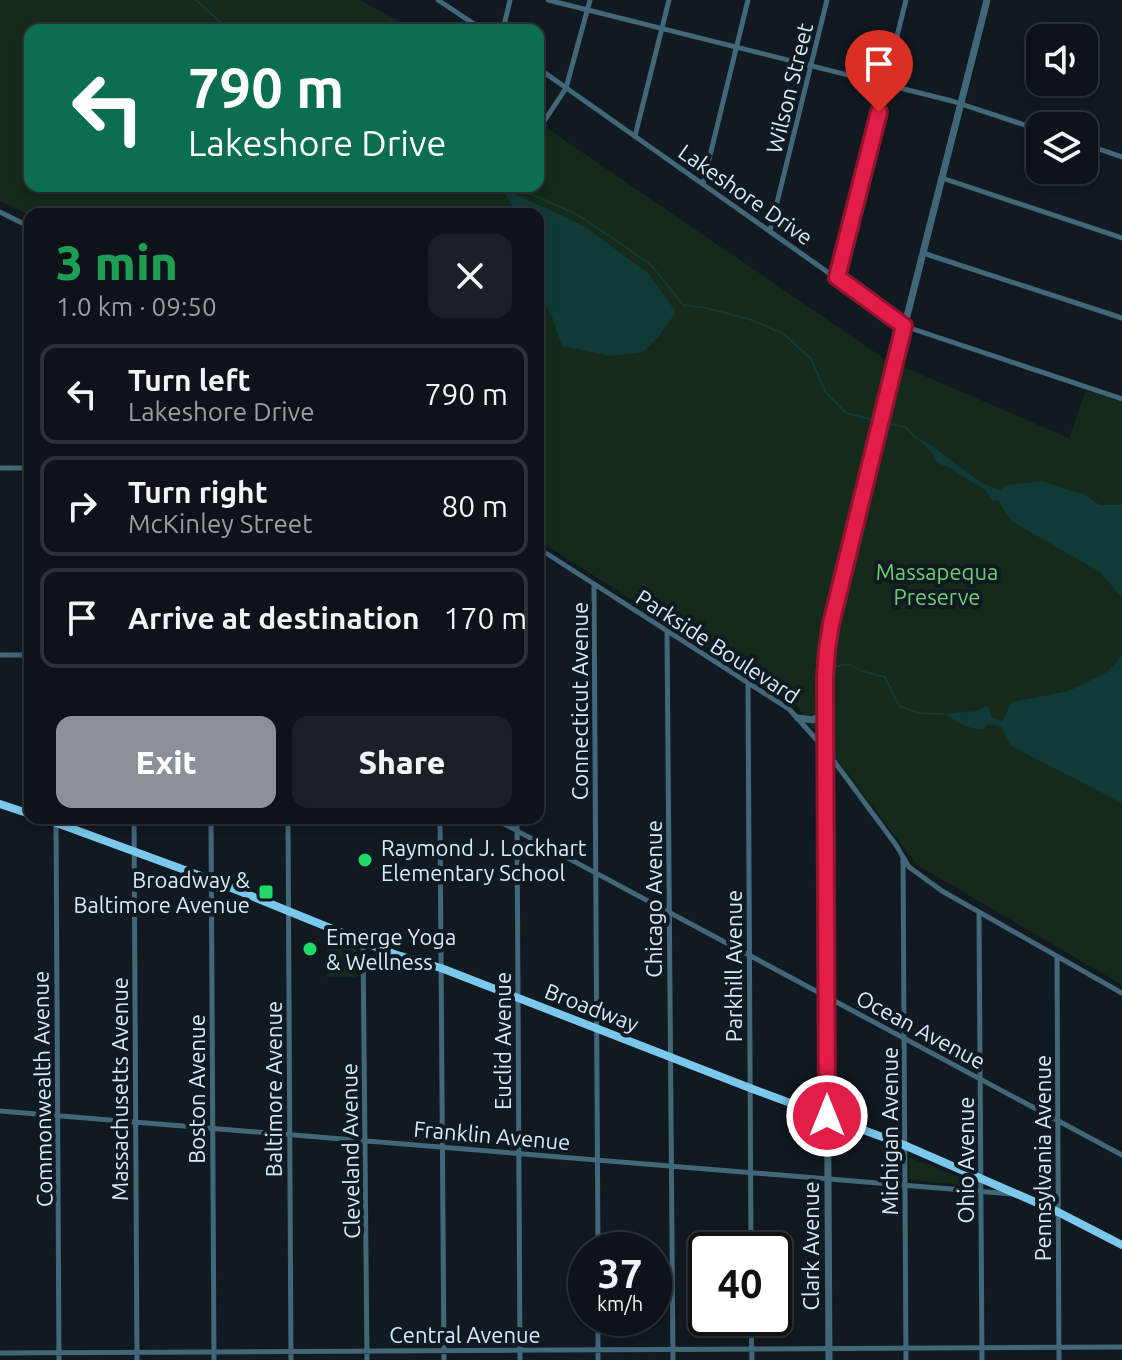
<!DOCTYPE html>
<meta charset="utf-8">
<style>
:root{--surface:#0d1319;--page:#1b2026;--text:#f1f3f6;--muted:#9a9ea2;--line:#2d3238;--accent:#8c9099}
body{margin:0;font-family:Ubuntu,sans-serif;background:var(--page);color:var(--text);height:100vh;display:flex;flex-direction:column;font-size:30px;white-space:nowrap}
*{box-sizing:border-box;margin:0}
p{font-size:26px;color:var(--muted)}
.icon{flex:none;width:44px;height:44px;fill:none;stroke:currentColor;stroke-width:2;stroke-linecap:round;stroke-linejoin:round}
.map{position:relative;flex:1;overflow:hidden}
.side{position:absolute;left:24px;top:208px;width:520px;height:616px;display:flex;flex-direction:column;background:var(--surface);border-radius:16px;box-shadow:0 4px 12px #0003,0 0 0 2px var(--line)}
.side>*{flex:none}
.hud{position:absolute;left:24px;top:24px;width:520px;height:168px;border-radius:16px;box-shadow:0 4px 12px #0003,0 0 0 2px var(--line);background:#0b6e4f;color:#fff;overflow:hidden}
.fabs{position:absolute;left:1026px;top:24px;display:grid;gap:16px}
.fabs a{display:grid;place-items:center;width:72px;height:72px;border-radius:16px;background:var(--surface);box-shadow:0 4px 12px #0003,0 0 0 2px var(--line);font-size:40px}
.speed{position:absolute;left:568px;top:1232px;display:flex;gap:16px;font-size:40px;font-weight:700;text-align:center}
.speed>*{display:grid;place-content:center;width:104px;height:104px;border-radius:50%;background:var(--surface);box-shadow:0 4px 12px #0003,0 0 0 2px var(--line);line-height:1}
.speed small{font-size:20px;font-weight:400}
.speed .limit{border:4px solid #111;border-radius:12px;background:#fff;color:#111}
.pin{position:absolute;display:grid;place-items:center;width:68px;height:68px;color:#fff;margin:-82px -34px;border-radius:50% 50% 50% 0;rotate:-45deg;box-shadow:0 0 8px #0007}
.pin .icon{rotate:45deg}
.me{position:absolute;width:88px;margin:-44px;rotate:0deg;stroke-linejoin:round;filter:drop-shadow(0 0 6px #0008)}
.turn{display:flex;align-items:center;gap:28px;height:168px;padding:0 32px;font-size:36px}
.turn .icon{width:104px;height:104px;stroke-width:2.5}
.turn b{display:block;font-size:56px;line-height:68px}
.round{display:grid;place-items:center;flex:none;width:84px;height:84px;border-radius:16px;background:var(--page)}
.headline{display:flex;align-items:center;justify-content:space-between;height:136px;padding:0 32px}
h1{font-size:48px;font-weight:800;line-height:60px;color:#1e9e55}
.action{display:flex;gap:16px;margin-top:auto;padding:16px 32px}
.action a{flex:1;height:92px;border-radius:16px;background:var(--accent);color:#fff;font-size:32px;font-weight:800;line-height:92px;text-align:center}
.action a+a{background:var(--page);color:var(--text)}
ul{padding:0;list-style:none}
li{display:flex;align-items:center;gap:24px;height:100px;margin:0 16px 12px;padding:0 16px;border:4px solid var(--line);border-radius:16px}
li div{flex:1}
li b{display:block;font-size:30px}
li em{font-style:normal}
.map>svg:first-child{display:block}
</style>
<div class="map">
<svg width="1122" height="1360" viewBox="0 0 1122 1360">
<rect width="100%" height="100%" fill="#111921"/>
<path fill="#152a1a" d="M0 0H360L415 30H30V186H538V122L885 359 1069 438 1086 390 1122 402V985L917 865 795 704 538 540V214L30 215 0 201Z
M327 937 357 948V977H327Z
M908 1157 976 1184 974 1186 909 1180Z"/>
<path fill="#103a37" d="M502 186H506L511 192 584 226 649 274 676 312 659 336 643 352 611 356 562 346 551 314 538 295V214H512L511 205Z
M914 436C944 449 970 482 1000 490L1007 485 1042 481 1074 492 1082 493 1100 505H1122V598L1100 572 1011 521 998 500 993 501 985 490 950 468 937 463 932 453Z
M1122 656V803L1011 746 1001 727 988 724 984 729C963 729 961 722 943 714L976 711 988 706 992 717 1002 721 1012 702 1069 691 1107 672Z"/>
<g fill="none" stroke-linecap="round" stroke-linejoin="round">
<path stroke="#103a37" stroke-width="2" d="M196 0 229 30
M513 186 576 214 620 243 651 265 683 305 706 308 749 319 784 334 811 359 826 393 846 413 877 421
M883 423 905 427 916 438
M831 667 849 664 861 671 885 677 899 706 918 713 943 714"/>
<path stroke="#426779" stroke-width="5" d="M438 0 483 30
M548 0 952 101 1040 130
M503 30 510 0
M538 68 904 326 1122 399
M545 120 566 88 590 0
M635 136 669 0
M1084 144 1122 157
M942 178 1122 238
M703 184 748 0
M0 212 30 227
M770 231 827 0
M923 253 1122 318
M837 277 906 0
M0 468H30
M538 548 789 709 825 749 896 845 909 867 942 891 1122 993
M594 584 598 1250
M667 631 673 1360
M0 655H30
M748 683 751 1250
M56 818 59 1360
M134 818 137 1360
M211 818 214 1360
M288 818 291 1360
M440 818 444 1360
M493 818 1122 1155
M517 818 520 1360
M903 857 906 1360
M979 913 982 1360
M363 942 367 1360
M1057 957 1059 1360
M0 1111 1012 1194
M598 1318V1360
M751 1318 752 1360
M0 1353 1122 1347"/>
<path stroke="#426779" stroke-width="7" d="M798 718 813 720 825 713
M829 1360 825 678 827 650 884 407 987 0"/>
<path stroke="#7ac8ec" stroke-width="8" d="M0 804 30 814
M43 818 212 880 394 954 441 968 750 1088 904 1145 1058 1212 1122 1245"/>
</g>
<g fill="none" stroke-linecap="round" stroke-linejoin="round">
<defs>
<path id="route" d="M827 1116 825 678 827 650 831 624 904 326 837 277 879 112"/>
</defs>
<use href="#route" stroke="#92132f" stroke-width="20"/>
<use href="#route" stroke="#e11d48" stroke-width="14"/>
</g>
<g fill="#1fdc69" stroke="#111921" stroke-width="3">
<circle cx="365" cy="860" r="8"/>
<rect x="258" y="884" width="16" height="16" rx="4"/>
<circle cx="310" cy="949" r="8"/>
</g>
<g text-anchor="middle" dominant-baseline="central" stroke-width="8" stroke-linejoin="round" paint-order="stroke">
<g font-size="22" fill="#d6ebf9" stroke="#111921">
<text transform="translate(789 88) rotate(-76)">Wilson Street</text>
<text transform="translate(746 194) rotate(35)">Lakeshore Drive</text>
<text transform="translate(718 646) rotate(33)">Parkside Boulevard</text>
<text transform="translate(579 701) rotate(-90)">Connecticut Avenue</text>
<text transform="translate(653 899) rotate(-90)">Chicago Avenue</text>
<text transform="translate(733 966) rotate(-90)">Parkhill Avenue</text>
<text transform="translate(592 1007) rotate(21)">Broadway</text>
<text transform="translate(921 1029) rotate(28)">Ocean Avenue</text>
<text transform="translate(502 1041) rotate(-90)">Euclid Avenue</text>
<text transform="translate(42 1089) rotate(-91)">Commonwealth Avenue</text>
<text transform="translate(119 1089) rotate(-90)">Massachusetts Avenue</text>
<text transform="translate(196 1089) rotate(-90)">Boston Avenue</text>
<text transform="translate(273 1089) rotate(-90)">Baltimore Avenue</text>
<text transform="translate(889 1131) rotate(-90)">Michigan Avenue</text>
<text transform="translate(492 1135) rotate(5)">Franklin Avenue</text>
<text transform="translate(350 1151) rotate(-91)">Cleveland Avenue</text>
<text transform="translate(1042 1158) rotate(-90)">Pennsylvania Avenue</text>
<text transform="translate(965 1160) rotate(-90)">Ohio Avenue</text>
<text transform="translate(810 1246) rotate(-90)">Clark Avenue</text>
<text x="465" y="1334">Central Avenue</text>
</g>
<g font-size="22" fill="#6ccf71" stroke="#111921">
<text x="937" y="571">Massapequa<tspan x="937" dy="25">Preserve</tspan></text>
</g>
<g font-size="22" fill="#d6ebf9" stroke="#111921" text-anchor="start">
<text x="381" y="847">Raymond J. Lockhart<tspan x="381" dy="25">Elementary School</tspan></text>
<text x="250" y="879" text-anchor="end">Broadway &amp;<tspan x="250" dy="25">Baltimore Avenue</tspan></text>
<text x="326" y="936">Emerge Yoga<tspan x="326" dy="25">&amp; Wellness</tspan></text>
</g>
</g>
</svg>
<div class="fabs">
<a><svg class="icon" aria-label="sound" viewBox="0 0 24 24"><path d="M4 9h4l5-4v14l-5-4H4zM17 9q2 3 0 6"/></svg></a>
<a><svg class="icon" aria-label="layers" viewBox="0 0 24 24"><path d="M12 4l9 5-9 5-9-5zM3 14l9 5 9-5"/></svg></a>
</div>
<div class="speed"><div>37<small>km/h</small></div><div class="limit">40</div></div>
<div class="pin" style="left:879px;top:112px;background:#d93025"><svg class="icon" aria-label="arrive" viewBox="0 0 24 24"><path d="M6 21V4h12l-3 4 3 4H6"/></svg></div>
<svg class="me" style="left:827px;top:1116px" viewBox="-20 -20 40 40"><circle r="17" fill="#e11d48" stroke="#fff" stroke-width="3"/><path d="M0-11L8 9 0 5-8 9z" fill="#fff"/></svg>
<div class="hud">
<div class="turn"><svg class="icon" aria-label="left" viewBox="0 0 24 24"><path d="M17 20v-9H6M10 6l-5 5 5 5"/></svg><div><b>790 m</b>Lakeshore Drive</div></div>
</div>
<section class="side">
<div class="headline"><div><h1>3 min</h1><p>1.0 km · 09:50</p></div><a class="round"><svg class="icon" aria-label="close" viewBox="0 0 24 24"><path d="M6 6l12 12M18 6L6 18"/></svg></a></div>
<ul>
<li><svg class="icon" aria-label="left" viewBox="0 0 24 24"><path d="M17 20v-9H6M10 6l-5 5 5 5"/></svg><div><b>Turn left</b><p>Lakeshore Drive</p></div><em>790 m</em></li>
<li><svg class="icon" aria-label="right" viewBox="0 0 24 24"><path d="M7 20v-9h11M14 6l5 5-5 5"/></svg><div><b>Turn right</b><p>McKinley Street</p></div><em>80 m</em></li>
<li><svg class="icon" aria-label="arrive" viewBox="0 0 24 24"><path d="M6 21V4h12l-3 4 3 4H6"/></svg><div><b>Arrive at destination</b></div><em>170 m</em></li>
</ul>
<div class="action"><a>Exit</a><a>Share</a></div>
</section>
</div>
